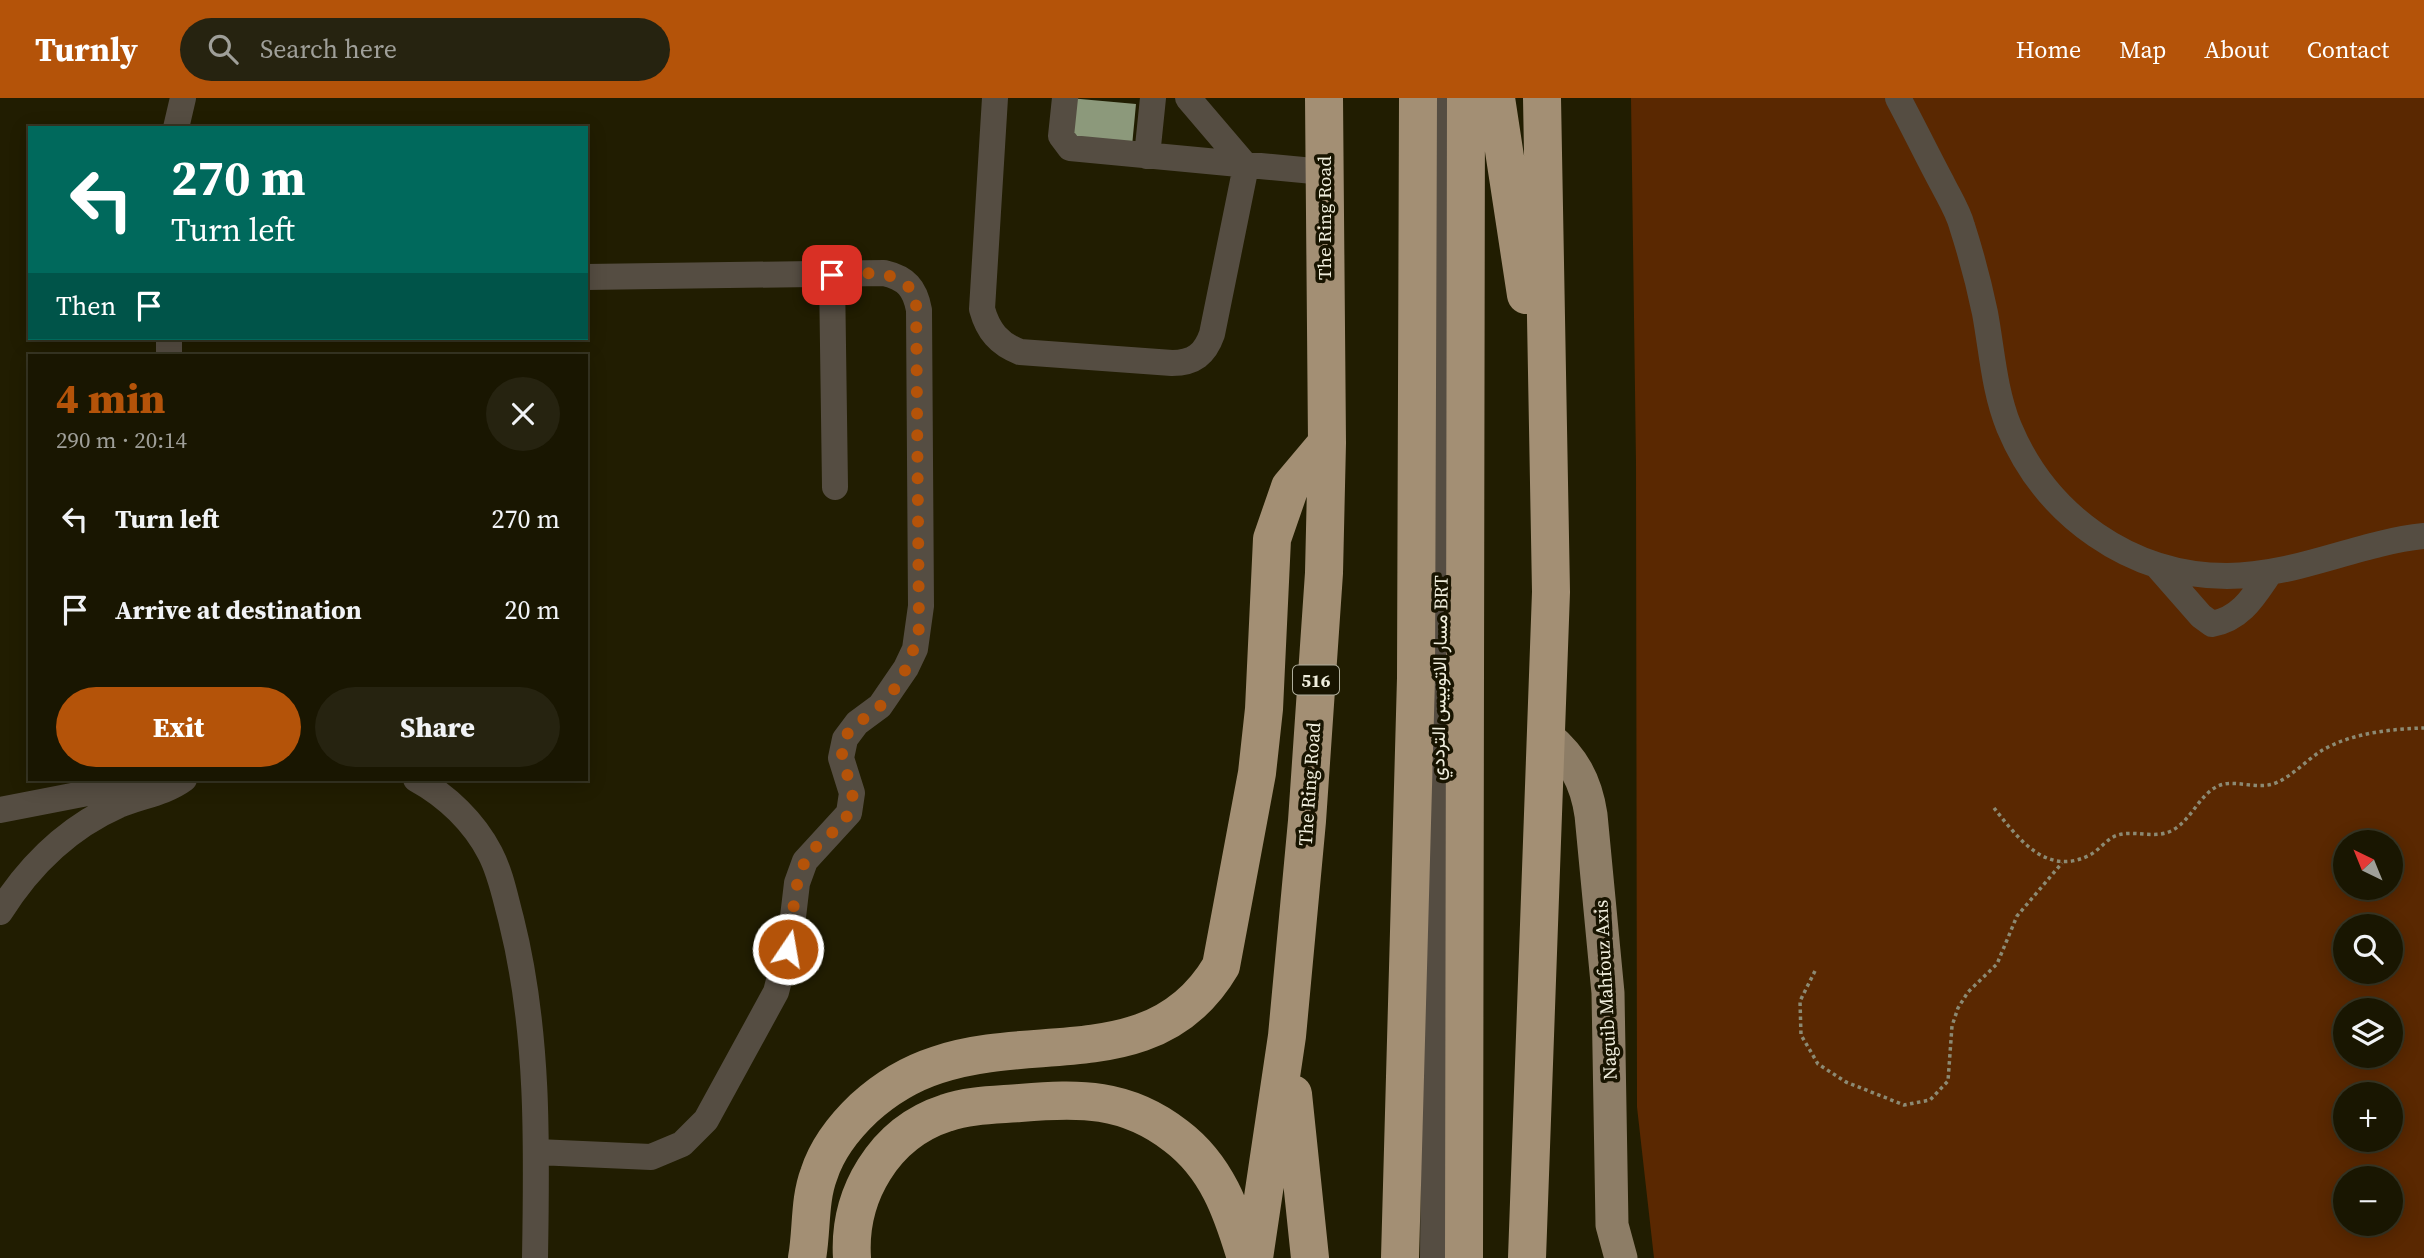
<!DOCTYPE html>
<meta charset="utf-8">
<style>
:root{--surface:#191601;--page:#262310;--text:#f1f3f6;--muted:#9f9f99;--line:#373523;--accent:#b45309}
body{margin:0;font-family:"Source Serif 4",Vazirmatn,serif;background:var(--page);color:var(--text);height:100vh;display:flex;flex-direction:column;font-size:26px;white-space:nowrap}
*{box-sizing:border-box;margin:0}
p{font-size:23px;color:var(--muted)}
.icon{flex:none;width:38px;height:38px;fill:none;stroke:currentColor;stroke-width:2;stroke-linecap:round;stroke-linejoin:round}
.map{position:relative;flex:1;overflow:hidden}
.panel{position:absolute;left:28px;top:256px;width:560px;height:427px;display:flex;flex-direction:column;background:var(--surface);border-radius:0px;box-shadow:0 4px 18px #0003,0 0 0 2px var(--line)}
.panel>*{flex:none}
.top-card{position:absolute;left:28px;top:28px;width:560px;height:214px;border-radius:0px;box-shadow:0 4px 18px #0003,0 0 0 2px var(--line);background:#00695c;color:#fff;overflow:hidden}
.needle{width:46px;rotate:317deg}
.fabs{position:absolute;left:2333px;top:732px;display:grid;gap:14px}
.fabs a{display:grid;place-items:center;width:70px;height:70px;border-radius:50%;background:var(--surface);box-shadow:0 4px 18px #0003,0 0 0 2px var(--line);font-size:35px}
.pin{position:absolute;display:grid;place-items:center;width:60px;height:60px;color:#fff;margin:-30px;border-radius:14px;box-shadow:0 4px 10px #0006}
.me{position:absolute;width:77px;margin:-38px;rotate:12deg;stroke-linejoin:round;filter:drop-shadow(0 0 5px #0008)}
.turn{display:flex;align-items:center;gap:24px;height:147px;padding:0 28px;font-size:32px}
.turn .icon{width:91px;height:91px;stroke-width:2.5}
.turn b{display:block;font-size:49px;line-height:60px}
.then{display:flex;align-items:center;height:66px;padding:0 28px;background:#0003;gap:14px;font-size:26px}
.round{display:grid;place-items:center;flex:none;width:74px;height:74px;border-radius:37px;background:var(--page)}
.summary{display:flex;align-items:center;justify-content:space-between;height:119px;padding:0 28px}
h1{font-size:42px;font-weight:800;line-height:52px;color:var(--accent)}
.primary-button{display:flex;gap:14px;margin-top:auto;padding:14px 28px}
.primary-button a{flex:1;height:80px;border-radius:42px;background:var(--accent);color:#fff;font-size:28px;font-weight:800;line-height:80px;text-align:center}
.primary-button a+a{background:var(--page);color:var(--text)}
ul{padding:0;list-style:none}
li{display:flex;align-items:center;gap:21px;height:91px;padding:0 28px}
li div{flex:1}
li b{display:block;font-size:26px}
li em{font-style:normal}
header{display:flex;align-items:center;gap:42px;box-sizing:border-box;height:98px;padding:0 35px;background:var(--accent);color:#fff}
header strong{font-size:33px}
nav{display:flex;gap:38px;margin-inline-start:auto;font-size:24px}
.search{width:490px;height:63px;background:var(--page);display:flex;align-items:center;gap:18px;box-sizing:border-box;padding:0 24px;border-radius:38px;color:var(--muted);font-size:26px}
.map>svg:first-child{display:block}
</style>
<header>
<strong>Turnly</strong>
<div class="search"><svg class="icon" aria-label="search" viewBox="0 0 24 24"><circle cx="10" cy="10" r="6"/><path d="M15 15l6 6"/></svg>Search here</div>
<nav><a>Home</a><a>Map</a><a>About</a><a>Contact</a></nav>
</header>
<div class="map">
<svg width="2424" height="1160" viewBox="0 0 2424 1160">
<rect width="100%" height="100%" fill="#211d01"/>
<path fill="#5a2801" fill-rule="evenodd" d="M1631 0H2424V1160H1654L1637 1009 1636 365ZM2345 744H2390V789H2345ZM2345 828H2390V873H2345ZM2345 912H2390V957H2345ZM2345 996H2390V1041H2345ZM2345 1080H2390V1125H2345Z"/>
<path fill="#8c997b" d="M1069 0 1136 6 1132 48 1065 42Z"/>
<g fill="none" stroke-linecap="round" stroke-linejoin="round">
<path stroke="#8c8a73" stroke-width="3.5" stroke-dasharray="3.5 3.5" stroke-linecap="butt" d="M1994 710C2018 740 2045 778 2088 758 2099 753 2107 740 2118 737 2135 732 2154 741 2171 733 2190 724 2198 699 2216 689 2233 679 2257 694 2278 684 2293 677 2307 662 2321 653 2351 635 2390 631 2424 630
M1815 873 1800 903 1801 937 1818 966 1846 984 1904 1007 1930 1002 1948 983 1952 928 1958 910 1968 894 1997 866 2017 818 2062 765"/>
<path stroke="#554d42" stroke-width="26" d="M995 0 982 211C988 233 999 246 1020 254L1172 265C1194 265 1205 256 1212 236L1246 68
M1065 0 1061 38 1070 50 1324 74
M1188 0 1246 68
M1898 0C1913 28 1927 57 1942 85 1949 99 1958 113 1962 128 1971 156 1979 186 1985 215 1992 253 1994 292 2009 329 2046 418 2131 478 2227 478 2295 478 2357 445 2424 438
M176 30 183 0
M1147 58 1153 0
M832 177 835 389
M169 257V240
M2158 469 2201 518 2212 526C2241 521 2254 498 2269 476
M416 681C447 698 474 724 490 755 501 776 505 799 511 821 539 932 537 1047 535 1160
M0 712 144 684
M0 814C29 768 69 729 119 707 141 698 165 695 184 681
M537 1054 651 1059 682 1046 706 1022 776 894 791 836 797 785 805 763 849 715 852 695 841 660 845 641 857 625 880 608 906 570 915 551 921 508 919 212C915 190 906 180 884 175L586 179
M1433 1160 1443 0"/>
<path stroke="#8d7d66" stroke-width="33" d="M1547 638C1573 660 1586 683 1591 717L1608 895 1612 1127 1621 1160"/>
<path stroke="#a38f74" stroke-width="38" d="M1496 0 1526 197
M1293 996 1310 1160
M807 1160C812 1133 809 1102 819 1076 827 1051 845 1028 864 1010 885 991 909 976 937 967 1037 933 1157 977 1221 868L1257 675 1264 611 1272 441 1290 389 1327 345
M852 1160C848 1097 884 1035 946 1015 969 1007 995 1007 1020 1005 1079 1000 1126 999 1176 1038 1217 1069 1232 1113 1246 1160
M1254 1160 1287 938 1307 723 1324 475 1327 345 1324 0
M1400 1160 1416 580 1418 0
M1464 1160 1466 0
M1527 1160 1551 494 1542 0"/>
</g>
<g fill="none" stroke-linecap="round" stroke-linejoin="round">
<path stroke="#b45309" stroke-width="12" stroke-dasharray="0 21.6" d="M788 851C794 823 792 786 806 762 818 740 847 731 852 705 856 681 833 663 846 638 854 625 867 620 878 610 900 590 913 559 919 530L916 198C897 168 864 176 832 177"/>
</g>
<g text-anchor="middle" dominant-baseline="central" stroke-width="7" stroke-linejoin="round" paint-order="stroke">
<rect fill="#181400" stroke="#afad9b" stroke-width="2" x="1293" y="567.5" width="46" height="29" rx="5"/>
<g font-size="18" font-weight="bold" fill="#f0eedd">
<text x="1316" y="582">516</text>
</g>
<g font-size="19" fill="#f0eedd" stroke="#181400">
<text transform="translate(1324 120) rotate(-90)">The Ring Road</text>
<text transform="translate(1439 580) rotate(-89)">مسار الاتوبيس الترددي BRT</text>
<text transform="translate(1309 686) rotate(-86)">The Ring Road</text>
<text transform="translate(1605 892) rotate(-93)">Naguib Mahfouz Axis</text>
</g>
</g>
</svg>
<div class="fabs">
<a><svg class="needle" viewBox="-14 -14 28 28"><path d="M0-13l5 13h-10z" fill="#e53935"/><path d="M0 13l5-13h-10z" fill="#9f9f99"/></svg></a>
<a><svg class="icon" aria-label="search" viewBox="0 0 24 24"><circle cx="10" cy="10" r="6"/><path d="M15 15l6 6"/></svg></a>
<a><svg class="icon" aria-label="layers" viewBox="0 0 24 24"><path d="M12 4l9 5-9 5-9-5zM3 14l9 5 9-5"/></svg></a>
<a>+</a>
<a>−</a>
</div>
<div class="pin" style="left:832px;top:177px;background:#d93025"><svg class="icon" aria-label="arrive" viewBox="0 0 24 24"><path d="M6 21V4h12l-3 4 3 4H6"/></svg></div>
<svg class="me" style="left:788px;top:851px" viewBox="-20 -20 40 40"><circle r="17" fill="#b45309" stroke="#fff" stroke-width="3"/><path d="M0-11L8 9 0 5-8 9z" fill="#fff"/></svg>
<div class="top-card">
<div class="turn"><svg class="icon" aria-label="left" viewBox="0 0 24 24"><path d="M17 20v-9H6M10 6l-5 5 5 5"/></svg><div><b>270 m</b>Turn left</div></div>
<div class="then">Then<svg class="icon" aria-label="arrive" viewBox="0 0 24 24"><path d="M6 21V4h12l-3 4 3 4H6"/></svg></div>
</div>
<section class="panel">
<div class="summary"><div><h1>4 min</h1><p>290 m · 20:14</p></div><a class="round"><svg class="icon" aria-label="close" viewBox="0 0 24 24"><path d="M6 6l12 12M18 6L6 18"/></svg></a></div>
<ul>
<li><svg class="icon" aria-label="left" viewBox="0 0 24 24"><path d="M17 20v-9H6M10 6l-5 5 5 5"/></svg><div><b>Turn left</b></div><em>270 m</em></li>
<li><svg class="icon" aria-label="arrive" viewBox="0 0 24 24"><path d="M6 21V4h12l-3 4 3 4H6"/></svg><div><b>Arrive at destination</b></div><em>20 m</em></li>
</ul>
<div class="primary-button"><a>Exit</a><a>Share</a></div>
</section>
</div>
